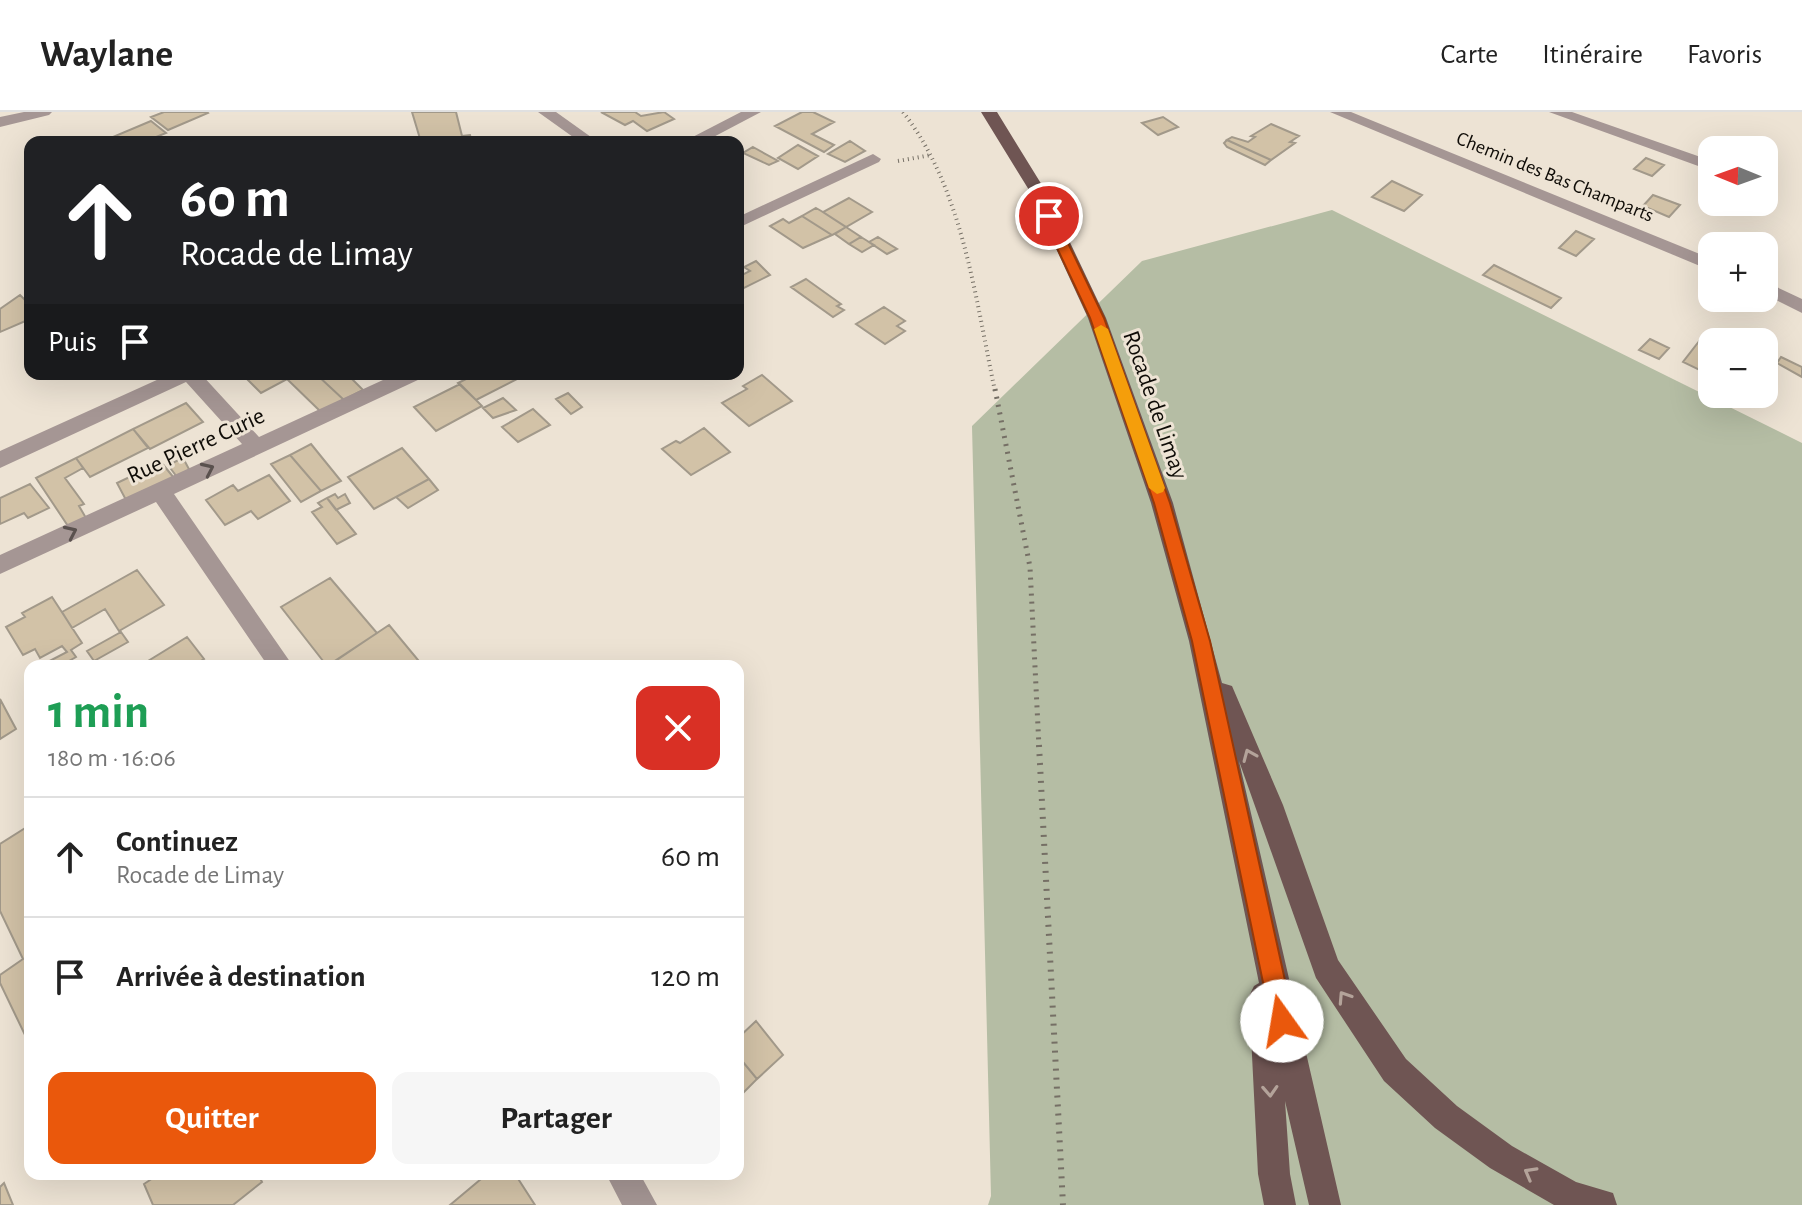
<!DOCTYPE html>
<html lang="fr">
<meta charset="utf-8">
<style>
:root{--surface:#fff;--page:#f6f6f6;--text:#222;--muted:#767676;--line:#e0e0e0;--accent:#ea580c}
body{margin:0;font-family:"Alegreya Sans",sans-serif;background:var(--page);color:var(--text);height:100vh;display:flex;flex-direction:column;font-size:30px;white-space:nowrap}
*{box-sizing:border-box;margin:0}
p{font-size:26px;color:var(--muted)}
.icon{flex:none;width:44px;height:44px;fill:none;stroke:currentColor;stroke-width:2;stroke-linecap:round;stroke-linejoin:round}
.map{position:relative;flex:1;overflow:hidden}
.panel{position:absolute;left:24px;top:548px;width:720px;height:520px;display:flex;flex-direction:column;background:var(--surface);border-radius:16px;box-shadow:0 8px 32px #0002}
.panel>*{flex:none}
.hud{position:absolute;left:24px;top:24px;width:720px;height:244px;border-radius:16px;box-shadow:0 8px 32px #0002;background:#202124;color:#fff;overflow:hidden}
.needle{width:52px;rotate:271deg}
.buttons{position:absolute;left:1698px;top:24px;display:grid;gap:16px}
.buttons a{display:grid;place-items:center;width:80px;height:80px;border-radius:16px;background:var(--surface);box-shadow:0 8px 32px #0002;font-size:40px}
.pin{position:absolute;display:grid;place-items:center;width:68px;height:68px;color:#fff;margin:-34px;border:4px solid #fff;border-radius:50%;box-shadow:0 2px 8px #0007}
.me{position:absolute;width:88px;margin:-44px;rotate:347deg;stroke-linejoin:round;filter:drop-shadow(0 0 6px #0008)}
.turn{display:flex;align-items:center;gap:28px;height:168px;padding:0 24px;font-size:36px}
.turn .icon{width:104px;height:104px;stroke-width:2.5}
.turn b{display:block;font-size:56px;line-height:68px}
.then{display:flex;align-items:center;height:76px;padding:0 24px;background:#0003;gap:16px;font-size:30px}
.round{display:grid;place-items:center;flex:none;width:84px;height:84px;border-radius:16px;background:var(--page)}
.head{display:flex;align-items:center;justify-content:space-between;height:136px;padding:0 24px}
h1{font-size:48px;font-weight:600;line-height:60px;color:#1e9e55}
.button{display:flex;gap:16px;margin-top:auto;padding:16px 24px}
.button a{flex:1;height:92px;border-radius:16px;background:var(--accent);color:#fff;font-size:32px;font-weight:600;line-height:92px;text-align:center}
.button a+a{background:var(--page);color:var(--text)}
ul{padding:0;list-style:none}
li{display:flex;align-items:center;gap:24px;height:120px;padding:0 24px;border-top:2px solid var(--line)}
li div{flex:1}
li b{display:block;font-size:30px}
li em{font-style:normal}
header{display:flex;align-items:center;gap:48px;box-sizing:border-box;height:112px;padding:0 40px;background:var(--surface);border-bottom:2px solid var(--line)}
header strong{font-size:38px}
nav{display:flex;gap:44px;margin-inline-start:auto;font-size:28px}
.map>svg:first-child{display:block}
</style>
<header>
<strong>Waylane</strong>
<nav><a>Carte</a><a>Itinéraire</a><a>Favoris</a></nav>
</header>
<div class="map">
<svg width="1802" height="1093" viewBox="0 0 1802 1093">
<rect width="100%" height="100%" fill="#ede3d4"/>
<path fill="#b5bda4" d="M1332 98 1802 331V1093H988L991 1084 972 314 1142 149Z"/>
<path fill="#d2c2a7" stroke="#a2998a" stroke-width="2" d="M164 0H207L208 1 168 18 151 5Z
M412 0H456L462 24 470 23 472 30H421Z
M601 0H635L641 4 664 0 674 7 647 19 633 9 625 13Z
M802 0H813L834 10 812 22 834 33 824 40 775 14Z
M1163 5 1178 15 1158 23 1142 11Z
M151 9 166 21 144 30H111L108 27Z
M1271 12 1299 24 1290 30 1295 31 1271 48 1227 28 1232 25 1248 30 1255 25 1251 24Z
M1227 28 1271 48 1265 53 1227 35 1224 31Z
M850 29 865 39 845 50 828 42Z
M798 33 818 44 798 57 778 46Z
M753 35 778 49 769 53 743 41Z
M1646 46 1664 53 1652 64 1634 57Z
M1392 69 1422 83 1404 99 1372 85Z
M1653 83 1680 93 1669 105 1643 94Z
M849 86 872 100 846 115 823 100Z
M816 96 823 100 846 115 832 123 802 104Z
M802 104 832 123 803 136 770 114 783 107 789 111Z
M846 115 861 125 849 132 835 122Z
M1576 119 1594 127 1576 144 1559 136Z
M861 125 869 130 874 133 862 140 849 132Z
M878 125 897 137 887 142 869 130Z
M756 149 770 163 742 177 738 175V165L750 159 744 155Z
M1494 153 1561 186 1551 196 1483 163Z
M806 167 841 192 837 194 844 198 833 205 791 175Z
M20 183 24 187 30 184V207L0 220V197Z
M884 195 905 209 897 214 905 219 885 232 856 212Z
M1650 227 1669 236 1659 247 1639 238Z
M1700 228 1712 234V264L1683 250Z
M1781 245 1802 255V265L1777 251Z
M252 262H316L344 288 320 299 287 267 261 281 245 265Z
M316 262H347L363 278 344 288Z
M476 262H521L523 264 476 288 458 271Z
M762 263 792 289 749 314 722 291 747 277 743 274Z
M460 272 482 294 436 319 414 295Z
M568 281 582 295 571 302 556 287Z
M503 286 516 298 493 306 483 296Z
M186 291 203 310 150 337 133 317Z
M533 297 550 313 518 330 502 315Z
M704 316 730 340 691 363 662 337 676 329 680 331Z
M133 317 148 336 90 365 76 346Z
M311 332 341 369 321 379 290 343Z
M402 336 429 367 374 397 348 365Z
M290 343 321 379 301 390 271 352Z
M76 346 83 356 65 366 84 392 79 394 86 406 68 414 36 366Z
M183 346 190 359 177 365 168 353Z
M161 350 174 366 126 388 117 371Z
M269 363 290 389 258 407 251 399 225 413 206 388 233 373 238 379Z
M429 367 438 378 408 396 396 385Z
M30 372 49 396 28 406 24 401 0 412V386Z
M335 382 338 386 345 382 350 391 336 398 327 386Z
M327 386 356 422 337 432 312 400 322 395 318 391Z
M137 458 164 493 119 519 105 497 72 516 62 500Z
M330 466 377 521 327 554 281 495Z
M52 485 82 531 71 538 76 545 60 554H40L67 540 62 534 40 546 35 537 23 543 6 515 25 505 22 501Z
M389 513 423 554H328L377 521Z
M121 520 128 530 94 549 87 539Z
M187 525 204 547 192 554H140Z
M0 587 16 617 0 627Z
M30 713V919L25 923 0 871V863L23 847 0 799V732Z
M756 909 783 943 757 967 738 944V926Z
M738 944 757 967 738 986Z
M159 1062H258L262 1070 233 1093H153L144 1072Z
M487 1062H515L535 1093H450Z
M4 1071 13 1093H0V1075Z"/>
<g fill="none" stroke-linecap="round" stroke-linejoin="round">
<path stroke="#756f65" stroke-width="4" stroke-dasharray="1 4" stroke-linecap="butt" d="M903 0C963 77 975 185 995 279
M898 49 931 43"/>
<path stroke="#756f65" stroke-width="5" stroke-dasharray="2 6" stroke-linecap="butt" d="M995 277 1030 455 1039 635"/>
<path stroke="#756f65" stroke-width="6" stroke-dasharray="2 7" stroke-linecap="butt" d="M1039 633 1063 1093"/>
<path fill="#a59694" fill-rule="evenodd" d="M24 0H52L49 3 0 15V5Z
M538 0H556L598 30H580Z
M741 0H761L704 30H683Z
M1330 0H1351L1712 147V159Z
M1549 0H1572L1712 49V59Z
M873 42 881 47 879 50 738 116V105Z
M1764 169 1802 187V201L1764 182Z
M170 262H201L259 325 396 262H423L420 267 174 382 293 554H268L156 390 0 462V443L242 332 186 270 0 356V339Z
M606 1062H640L657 1093H622Z"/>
<path fill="#6f5553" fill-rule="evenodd" d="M981 0H997L1045 78 1106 206 1173 391 1222 571 1232 574 1283 693 1338 848 1406 947 1457 994 1512 1034 1576 1070 1613 1081 1617 1093H1554L1490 1056 1435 1016 1384 969 1316 866 1239 649 1341 1093H1309L1285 989 1290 1062 1296 1093H1264L1258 1062 1249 884 1254 874 1259 871 1189 529 1151 391 1088 206 1029 78Z"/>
</g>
<defs><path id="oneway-chevron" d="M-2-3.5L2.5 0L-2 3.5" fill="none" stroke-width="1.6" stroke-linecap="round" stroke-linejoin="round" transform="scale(2)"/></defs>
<g stroke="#5a514e">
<use href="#oneway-chevron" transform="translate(208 357) rotate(-25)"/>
<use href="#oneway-chevron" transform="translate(71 420) rotate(-25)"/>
</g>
<g stroke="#b4a39a">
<use href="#oneway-chevron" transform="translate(1249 643) rotate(-113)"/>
<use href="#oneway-chevron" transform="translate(1344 885) rotate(-123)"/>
<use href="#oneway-chevron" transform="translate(1270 979) rotate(87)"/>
<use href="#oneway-chevron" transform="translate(1530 1061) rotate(-151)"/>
</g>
<path fill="#ea580c" stroke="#983908" stroke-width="2" d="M1049 100 1055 104 1104 206 1170 391 1210 529 1294 909 1290 917 1282 920 1274 917 1271 909 1192 529 1154 391 1090 206 1042 104Z"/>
<path fill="#f59e0b" d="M1101 213 1108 217 1165 376 1163 380 1157 382 1149 376 1094 217Z"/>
<g text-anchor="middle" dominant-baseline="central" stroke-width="6" stroke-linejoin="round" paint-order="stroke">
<g font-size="20" fill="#0f0c07" stroke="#ede3d4">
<text transform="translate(1555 65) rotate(22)">Chemin des Bas Champarts</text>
</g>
<g font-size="24" fill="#0f0c07" stroke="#ede3d4">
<text transform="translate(1155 293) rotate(71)">Rocade de Limay</text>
<text transform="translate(196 334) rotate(-25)">Rue Pierre Curie</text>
</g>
</g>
</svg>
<div class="buttons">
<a><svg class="needle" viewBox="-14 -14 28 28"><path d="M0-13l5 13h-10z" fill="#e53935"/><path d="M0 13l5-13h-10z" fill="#767676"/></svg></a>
<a>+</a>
<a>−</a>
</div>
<div class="pin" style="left:1049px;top:104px;background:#d93025"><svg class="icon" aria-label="arrive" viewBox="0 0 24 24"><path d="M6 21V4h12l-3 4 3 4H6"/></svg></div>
<svg class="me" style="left:1282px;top:909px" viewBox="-20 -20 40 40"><circle r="19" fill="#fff"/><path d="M0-13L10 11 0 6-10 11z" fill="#ea580c"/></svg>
<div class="hud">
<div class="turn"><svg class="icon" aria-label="ahead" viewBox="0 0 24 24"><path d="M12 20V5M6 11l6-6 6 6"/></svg><div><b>60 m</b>Rocade de Limay</div></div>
<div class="then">Puis<svg class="icon" aria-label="arrive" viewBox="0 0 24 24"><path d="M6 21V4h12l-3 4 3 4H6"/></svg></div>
</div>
<section class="panel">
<div class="head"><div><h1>1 min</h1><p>180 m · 16:06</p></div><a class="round" style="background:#d93025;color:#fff"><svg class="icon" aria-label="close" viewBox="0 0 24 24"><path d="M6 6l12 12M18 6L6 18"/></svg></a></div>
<ul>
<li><svg class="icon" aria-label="ahead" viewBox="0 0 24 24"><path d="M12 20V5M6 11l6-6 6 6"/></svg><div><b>Continuez</b><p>Rocade de Limay</p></div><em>60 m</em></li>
<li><svg class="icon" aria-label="arrive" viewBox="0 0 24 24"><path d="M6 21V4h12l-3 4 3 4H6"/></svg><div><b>Arrivée à destination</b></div><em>120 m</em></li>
</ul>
<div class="button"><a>Quitter</a><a>Partager</a></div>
</section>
</div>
